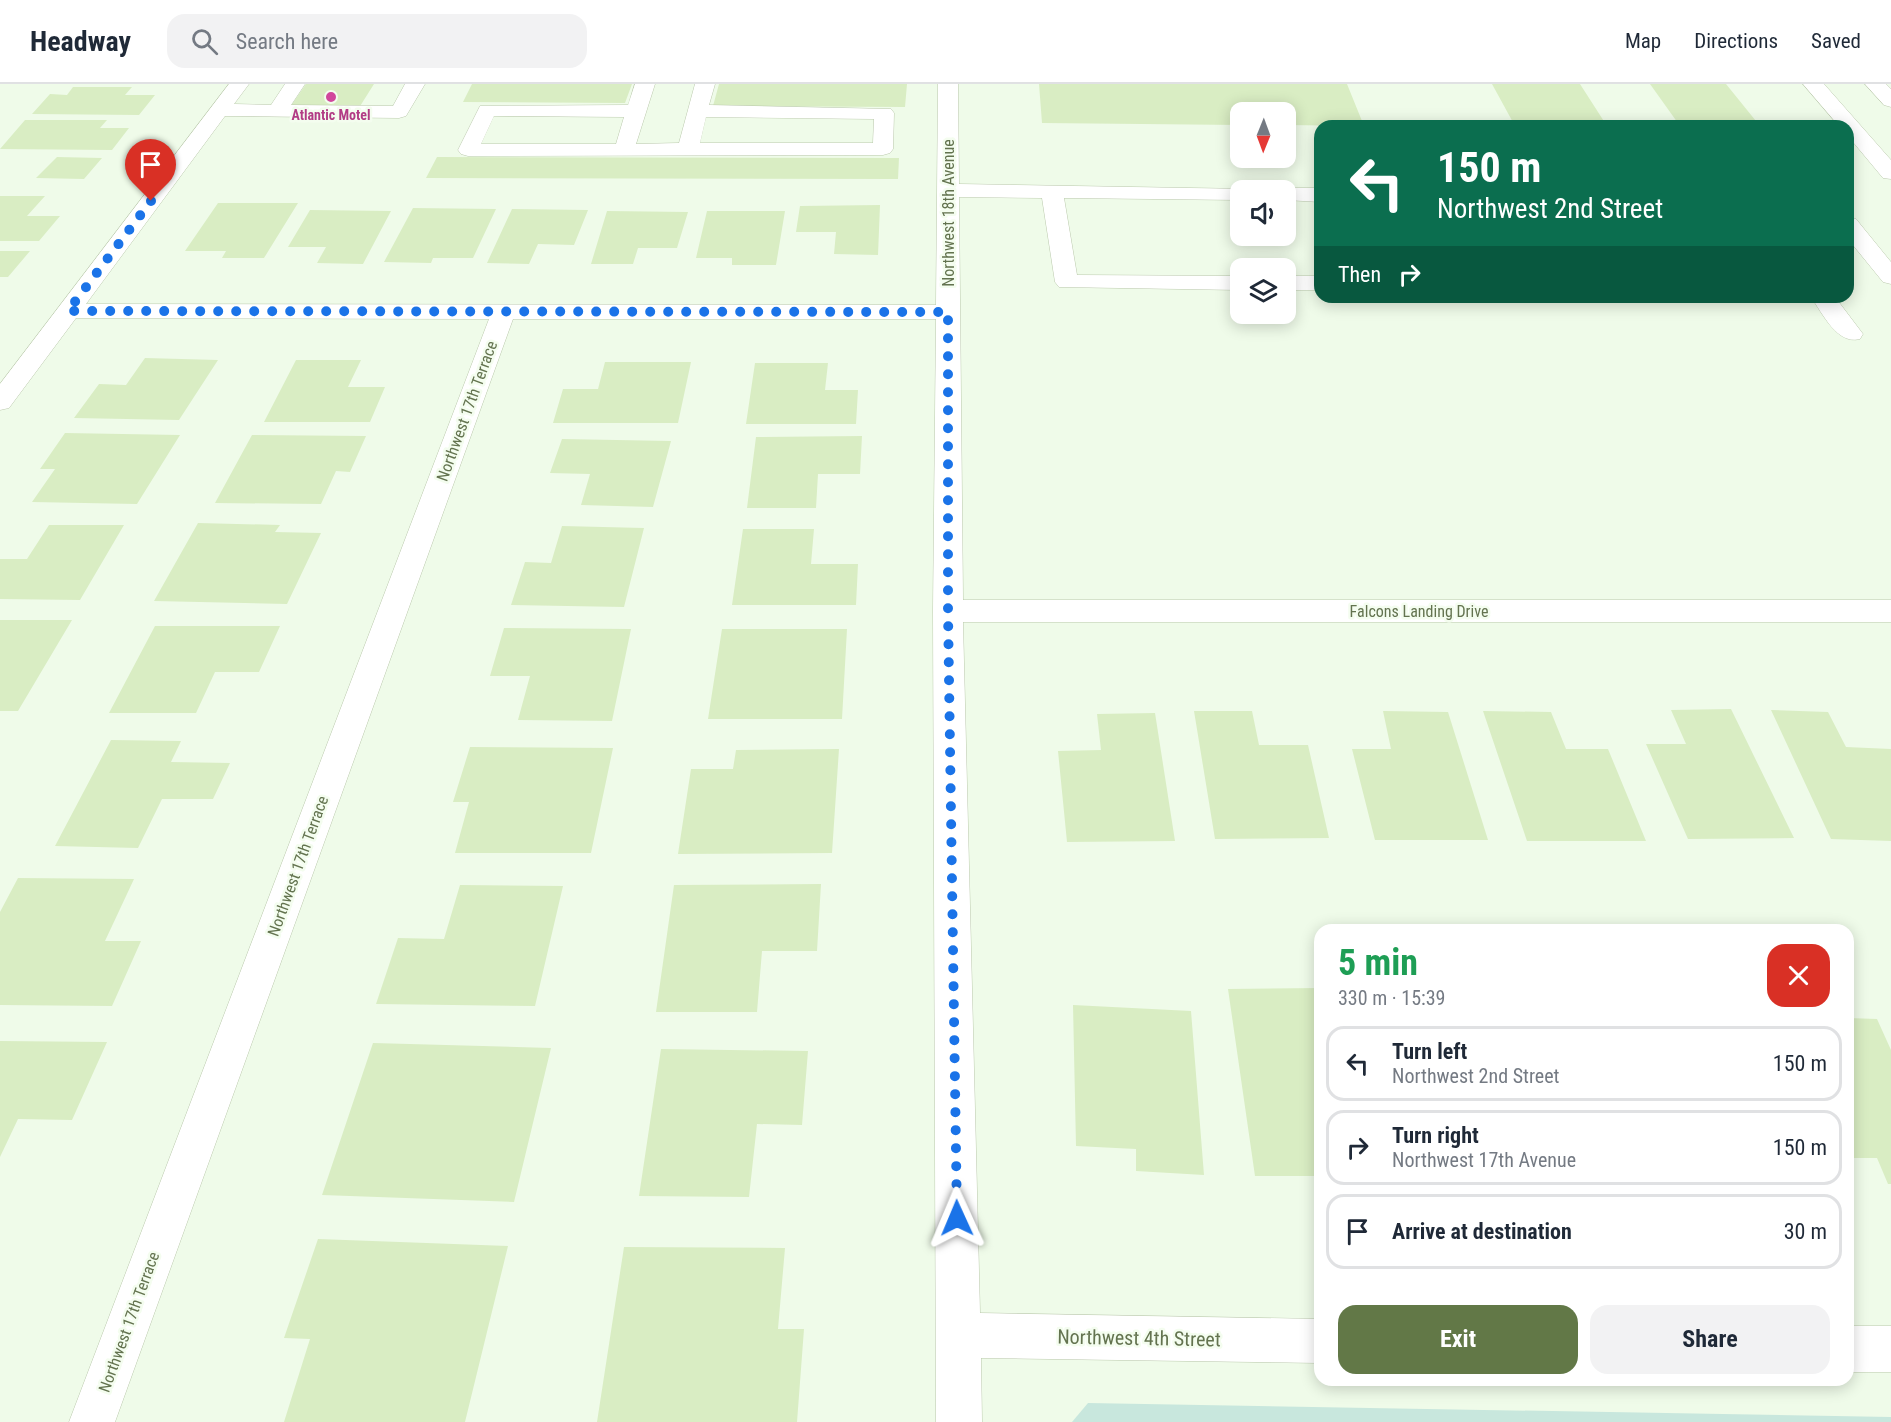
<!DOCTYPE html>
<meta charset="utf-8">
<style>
:root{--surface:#fff;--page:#f2f2f3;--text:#1f2937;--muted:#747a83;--line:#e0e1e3;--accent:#627847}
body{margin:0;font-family:"Roboto Condensed",sans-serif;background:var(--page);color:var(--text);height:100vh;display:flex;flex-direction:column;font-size:22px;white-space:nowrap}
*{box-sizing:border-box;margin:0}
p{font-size:20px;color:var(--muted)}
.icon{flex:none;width:33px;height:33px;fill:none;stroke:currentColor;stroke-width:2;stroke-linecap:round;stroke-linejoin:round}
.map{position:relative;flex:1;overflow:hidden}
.panel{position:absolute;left:1314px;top:840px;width:540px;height:462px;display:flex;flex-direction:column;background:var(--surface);border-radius:18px;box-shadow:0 3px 15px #0003}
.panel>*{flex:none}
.guide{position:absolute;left:1314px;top:36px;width:540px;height:183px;border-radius:18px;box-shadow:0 3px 15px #0003;background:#0b6e4f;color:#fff;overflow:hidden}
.needle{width:39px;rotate:181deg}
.controls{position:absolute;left:1230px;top:18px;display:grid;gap:12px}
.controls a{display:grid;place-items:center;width:66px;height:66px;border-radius:12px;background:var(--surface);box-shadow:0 3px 15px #0003;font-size:30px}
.pin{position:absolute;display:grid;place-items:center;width:51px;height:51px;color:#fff;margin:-62px -26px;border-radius:50% 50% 50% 0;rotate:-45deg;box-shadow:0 0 6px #0007}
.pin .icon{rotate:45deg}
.me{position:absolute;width:66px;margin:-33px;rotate:359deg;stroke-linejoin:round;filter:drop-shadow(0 0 4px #0008)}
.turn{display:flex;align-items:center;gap:21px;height:126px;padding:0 24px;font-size:27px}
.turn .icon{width:78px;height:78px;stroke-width:2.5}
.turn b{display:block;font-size:42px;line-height:51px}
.then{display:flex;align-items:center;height:57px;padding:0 24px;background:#0003;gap:12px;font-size:22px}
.round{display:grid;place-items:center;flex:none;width:63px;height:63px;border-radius:18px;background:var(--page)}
.overview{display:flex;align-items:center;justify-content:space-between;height:102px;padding:0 24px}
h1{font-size:36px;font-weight:700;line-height:45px;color:#1e9e55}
.button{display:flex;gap:12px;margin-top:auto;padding:12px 24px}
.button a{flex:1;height:69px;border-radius:18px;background:var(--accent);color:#fff;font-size:24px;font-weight:700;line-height:69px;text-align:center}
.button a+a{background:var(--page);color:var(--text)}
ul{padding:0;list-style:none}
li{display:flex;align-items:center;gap:18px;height:75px;margin:0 12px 9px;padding:0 12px;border:3px solid var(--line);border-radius:18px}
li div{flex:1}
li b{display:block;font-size:22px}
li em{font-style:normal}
header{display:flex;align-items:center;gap:36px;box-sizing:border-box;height:84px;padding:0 30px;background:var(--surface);border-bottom:2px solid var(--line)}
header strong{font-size:28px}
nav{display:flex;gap:33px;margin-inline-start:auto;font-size:21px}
.search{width:420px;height:54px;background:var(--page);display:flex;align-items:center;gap:15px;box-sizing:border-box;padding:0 21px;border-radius:18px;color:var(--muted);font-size:22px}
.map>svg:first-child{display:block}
</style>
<header>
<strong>Headway</strong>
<div class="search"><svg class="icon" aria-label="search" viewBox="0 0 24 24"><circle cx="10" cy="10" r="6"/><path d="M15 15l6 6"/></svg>Search here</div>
<nav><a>Map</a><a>Directions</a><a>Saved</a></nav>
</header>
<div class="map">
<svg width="1891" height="1338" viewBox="0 0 1891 1338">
<rect width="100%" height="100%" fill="#effbe9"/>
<path fill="#c8e7dd" d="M1088 1319 1891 1333V1338H1072Z"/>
<path fill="#d9edc3" d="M306 0H374L357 27 288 26Z
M472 0H632L625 19 463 18Z
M719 0H907L905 23 713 22Z
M1039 0H1347L1364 42 1286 41V28H1240V41L1042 39Z
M1492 0H1580L1607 42H1515Z
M1650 0H1726L1760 42H1680Z
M73 3H132L125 11H155L139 31 32 30 50 10 67 11Z
M25 36H107L100 44H129L112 66 0 65Z
M57 73 102 74 84 95 36 94Z
M437 73 899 74 898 95 426 94Z
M0 112H45L27 132H60L39 157H0Z
M218 119H298L264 174H222L226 167H185Z
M880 121 878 171 834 170 836 148H796L800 122Z
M413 124 496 125 473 174H433L431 179 384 178Z
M512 125 588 126 574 161 538 160 529 180 487 179Z
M310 126 391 127 363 180 317 179 326 163H288Z
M607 127 688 128 677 164H638L633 180H591Z
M707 127H785L776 181H732V174H696Z
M0 167H30L8 193H0Z
M145 274 218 276 179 336 74 334 99 300 126 301Z
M296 276H361L348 303H385L370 338H264Z
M605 278H691L678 339H553L563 305H598Z
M755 279H828L825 306H858L856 340H746Z
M65 349 180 351 137 420 32 418 55 385H40Z
M252 351 366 352 350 388 336 387 321 420 215 419Z
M862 352 860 390H818L816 424H747L756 353Z
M562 355 671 357 653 423 581 421 590 390 550 389Z
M198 439 280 441 275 448 321 449 287 520 154 517Z
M49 441H124L80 516 0 515V475H27Z
M562 442 644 444 624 523 511 521 525 478 551 479Z
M743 445H814L811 480H858L856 521H732Z
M0 536H72L18 627H0Z
M155 542H280L259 588H215L196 629H109Z
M504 544 631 545 612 637 518 636 530 592H490Z
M722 545H847L842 635H708Z
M1731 625 1794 754 1688 755 1646 660H1686L1671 626Z
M1771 626 1828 628 1846 663 1891 665V757L1831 755Z
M1194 627H1252L1259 661H1308L1329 754 1215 755Z
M1383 627 1448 628 1488 756H1375L1352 665H1391Z
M1483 627 1551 628 1566 665H1608L1646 757H1527Z
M1155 629 1175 757 1067 758 1058 667 1101 666 1097 630Z
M111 656 181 657 171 678 230 679 213 715H162L138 764 55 762Z
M470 663 613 664 591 769H455L469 718H453Z
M839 665 832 769 678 770 691 685H733L736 666Z
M18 794 134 795 105 857H141L112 922 0 921V828Z
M821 800 817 867H762L757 928H656L674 801Z
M460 801 563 802 535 922 376 920 398 854 444 855Z
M1320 904V1092H1255L1228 905Z
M1073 921 1191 927 1204 1091 1136 1087V1065L1076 1062Z
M1848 934 1877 935 1891 966V1100H1888L1877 1074H1848Z
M0 957 107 958 72 1036 18 1035 0 1073Z
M373 959 551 964 514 1118 322 1111Z
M661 965 808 967 802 1041 757 1040 749 1113 639 1112Z
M318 1155 508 1162 465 1338H284L310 1255 284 1254Z
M624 1163 785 1164 778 1245H804L797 1338H597Z"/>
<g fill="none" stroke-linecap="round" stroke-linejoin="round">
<defs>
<path id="minor" d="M229 0H249L234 20 271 21 285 0H305L291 21 393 22 405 0H425L406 32 399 34 225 32 86 220 936 221 938 0H958L959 100 1248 105 1240 106V116L1064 114 1077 191 1240 192V206L1059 203 1055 198 1042 114 959 113 963 516H1891V538H963L980 1229 1320 1235V1279L981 1274 982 1338H936L933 527 936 235H513L115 1338H69L489 235 76 234 9 324 0 326V300Z
M635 0H655L636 60 679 59 695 0H715L709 21 891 25 894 29 893 65 890 69 883 71 468 72 461 70 458 66 480 22 628 21ZM494 32 624 33 616 60H481ZM706 33 874 35 873 59H700Z
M1803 0H1824L1891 76V95L1883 94 1848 52V42H1839Z
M1865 0H1886L1891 5V23L1884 21Z
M1286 104H1320V118L1286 116V106H1278Z
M1848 133 1856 135 1891 178V200L1883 198 1848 155Z
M1286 192H1320V206H1286Z
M1811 213H1835L1863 250 1860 255C1837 261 1823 230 1811 213Z
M1848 1242H1891V1288H1848Z"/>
</defs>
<use href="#minor" stroke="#bbc9ad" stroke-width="1"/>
<use href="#minor" fill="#fff" fill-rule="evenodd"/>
</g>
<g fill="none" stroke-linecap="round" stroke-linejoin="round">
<path stroke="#1a73e8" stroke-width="10" stroke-dasharray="0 18" d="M151 117 68 227 948 228V527L957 1134"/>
</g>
<circle fill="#d1479c" stroke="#f4fdef" stroke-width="2" cx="331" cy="13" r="6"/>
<g text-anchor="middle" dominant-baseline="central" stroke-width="5" stroke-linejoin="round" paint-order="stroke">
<g font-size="14" font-weight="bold" fill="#b23c85" stroke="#f4fdef">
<text x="331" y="31">Atlantic Motel</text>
</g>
<g font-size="16" fill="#63734f" stroke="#f4fdef">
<text transform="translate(948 129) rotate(-90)">Northwest 18th Avenue</text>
<text transform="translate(467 327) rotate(-70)">Northwest 17th Terrace</text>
<text x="1419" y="527">Falcons Landing Drive</text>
<text transform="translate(298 782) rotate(-70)">Northwest 17th Terrace</text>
<text transform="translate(129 1238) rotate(-70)">Northwest 17th Terrace</text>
</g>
<g font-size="20" fill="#63734f" stroke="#f4fdef">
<text transform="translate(1139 1254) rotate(1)">Northwest 4th Street</text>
</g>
</g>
</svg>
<div class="controls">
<a><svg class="needle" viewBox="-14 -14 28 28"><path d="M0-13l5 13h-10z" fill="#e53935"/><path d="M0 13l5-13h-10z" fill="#747a83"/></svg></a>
<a><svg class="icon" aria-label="sound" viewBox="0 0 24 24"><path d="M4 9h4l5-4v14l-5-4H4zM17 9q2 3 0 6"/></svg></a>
<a><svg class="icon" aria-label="layers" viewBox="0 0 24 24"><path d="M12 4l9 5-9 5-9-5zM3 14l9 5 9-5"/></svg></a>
</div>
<div class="pin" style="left:151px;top:117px;background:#d93025"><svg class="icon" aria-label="arrive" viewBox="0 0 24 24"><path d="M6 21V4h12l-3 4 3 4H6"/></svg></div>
<svg class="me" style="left:957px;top:1134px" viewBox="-20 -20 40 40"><path d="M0-17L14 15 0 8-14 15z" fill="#1a73e8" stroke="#fff" stroke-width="4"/></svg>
<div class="guide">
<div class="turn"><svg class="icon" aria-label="left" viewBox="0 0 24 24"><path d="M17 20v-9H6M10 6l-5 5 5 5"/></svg><div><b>150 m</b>Northwest 2nd Street</div></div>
<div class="then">Then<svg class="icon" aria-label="right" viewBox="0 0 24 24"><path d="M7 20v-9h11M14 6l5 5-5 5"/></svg></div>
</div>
<section class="panel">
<div class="overview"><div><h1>5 min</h1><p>330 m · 15:39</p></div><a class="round" style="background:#d93025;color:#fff"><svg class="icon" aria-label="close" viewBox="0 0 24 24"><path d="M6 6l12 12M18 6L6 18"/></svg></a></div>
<ul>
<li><svg class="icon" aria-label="left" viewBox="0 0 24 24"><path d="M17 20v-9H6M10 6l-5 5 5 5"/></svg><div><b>Turn left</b><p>Northwest 2nd Street</p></div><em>150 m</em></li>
<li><svg class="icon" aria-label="right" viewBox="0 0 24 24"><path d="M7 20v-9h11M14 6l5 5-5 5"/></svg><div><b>Turn right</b><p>Northwest 17th Avenue</p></div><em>150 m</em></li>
<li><svg class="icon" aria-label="arrive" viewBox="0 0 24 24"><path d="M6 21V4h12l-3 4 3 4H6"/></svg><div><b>Arrive at destination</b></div><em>30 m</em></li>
</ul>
<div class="button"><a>Exit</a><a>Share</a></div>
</section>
</div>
